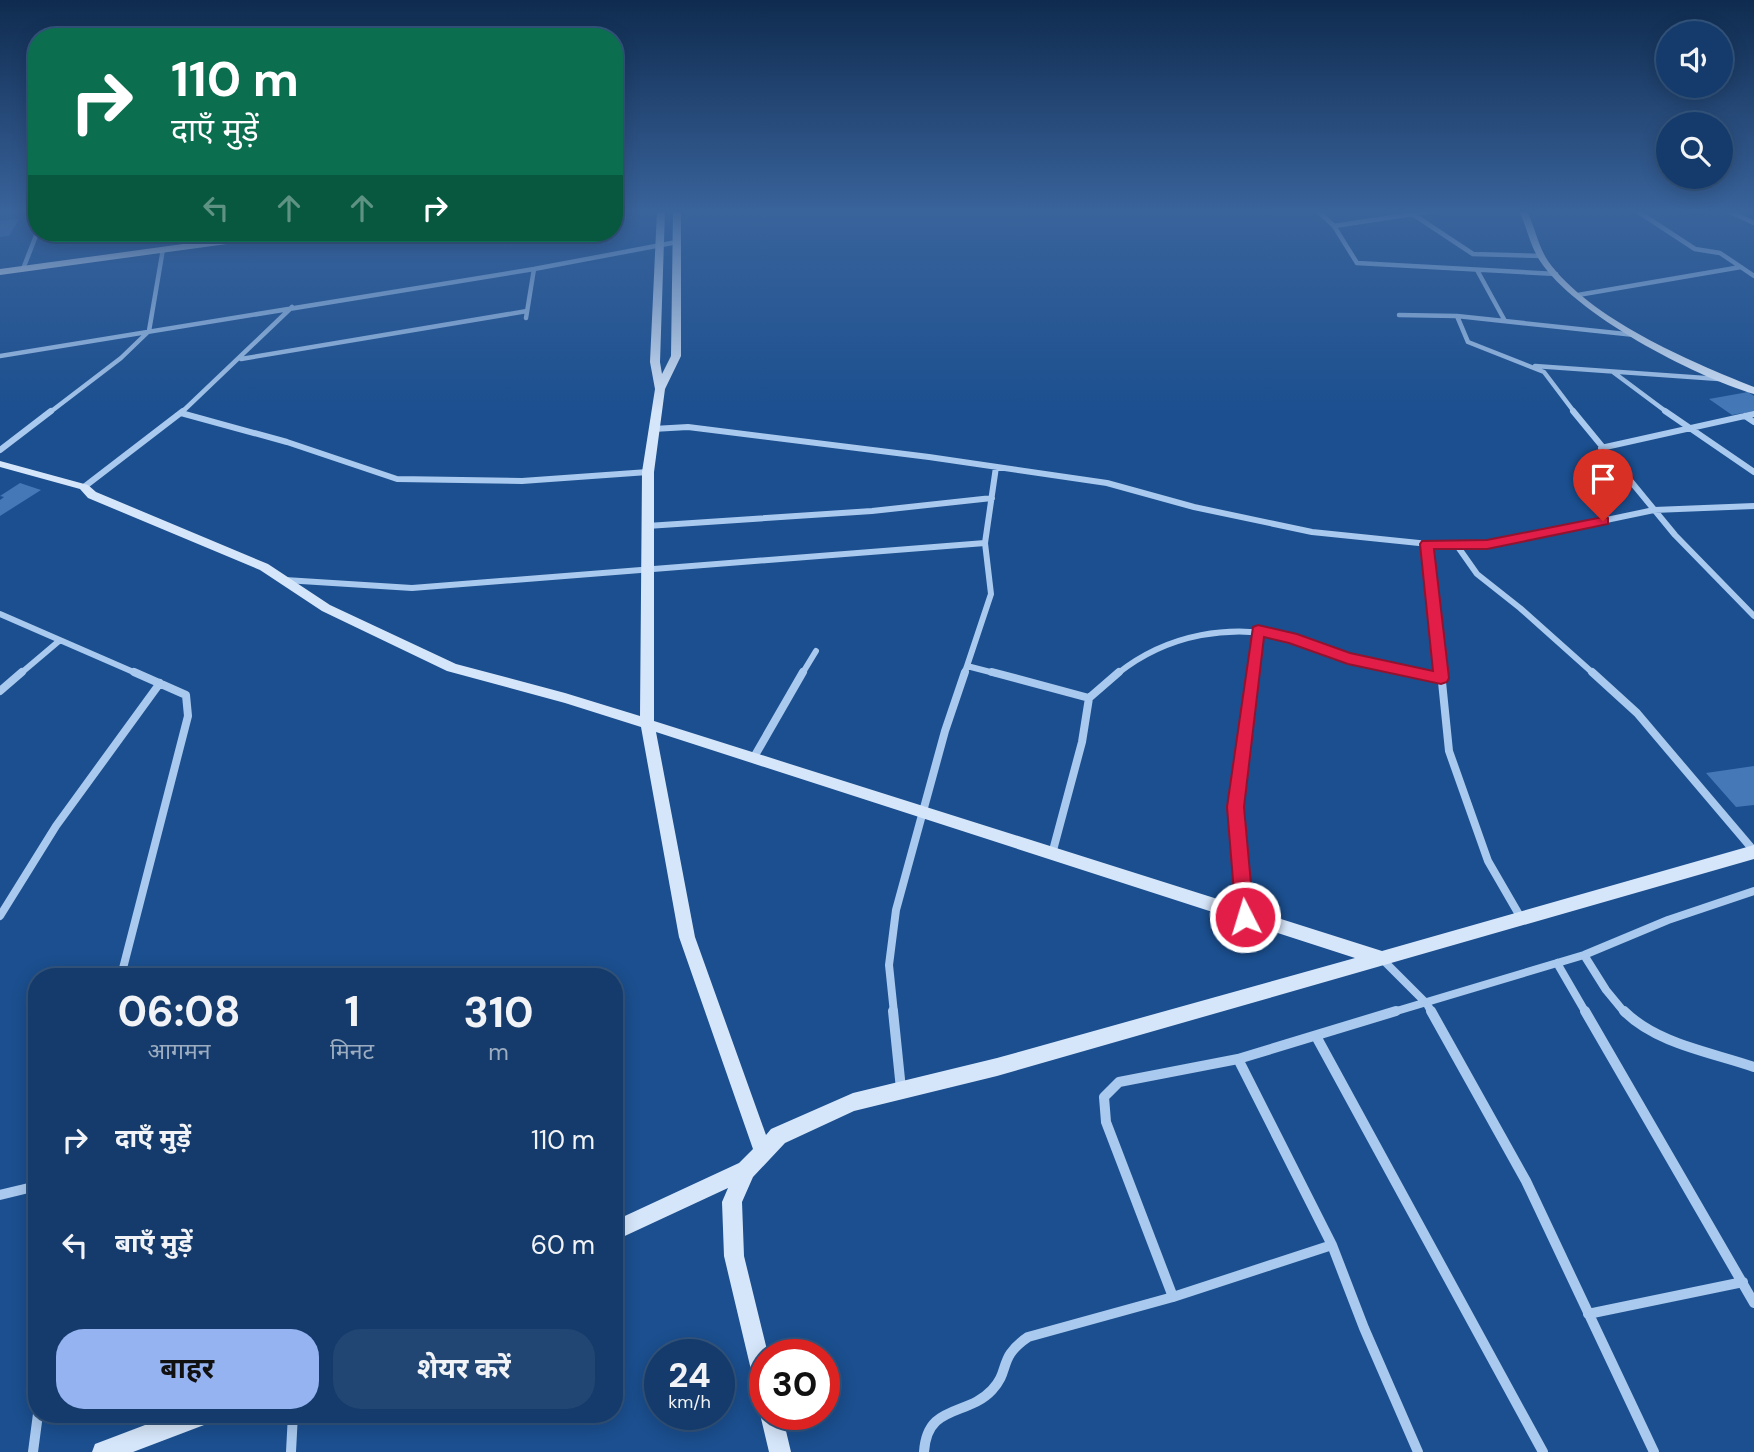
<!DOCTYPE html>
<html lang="hi">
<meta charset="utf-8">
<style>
:root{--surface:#143b6b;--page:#214673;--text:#f1f3f6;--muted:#9dadc1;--line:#33557e;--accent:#95b2f1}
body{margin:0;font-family:"DM Sans","Noto Sans Devanagari",sans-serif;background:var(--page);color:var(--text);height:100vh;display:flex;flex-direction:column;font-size:26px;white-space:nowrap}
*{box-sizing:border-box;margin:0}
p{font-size:23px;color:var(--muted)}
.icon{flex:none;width:38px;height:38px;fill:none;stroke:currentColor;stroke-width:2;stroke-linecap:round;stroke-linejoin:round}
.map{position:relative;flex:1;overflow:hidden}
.sheet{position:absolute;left:28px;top:968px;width:595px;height:455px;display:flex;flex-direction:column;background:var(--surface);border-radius:28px;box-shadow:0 4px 18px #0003,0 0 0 2px var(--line)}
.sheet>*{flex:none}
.banner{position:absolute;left:28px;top:28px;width:595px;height:214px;border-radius:28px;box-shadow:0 4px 18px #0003,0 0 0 2px var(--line);background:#0b6e4f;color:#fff;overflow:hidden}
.fabs{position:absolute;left:1656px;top:21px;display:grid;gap:14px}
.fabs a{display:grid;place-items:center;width:77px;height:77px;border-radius:50%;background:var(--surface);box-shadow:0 4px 18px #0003,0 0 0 2px var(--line);font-size:35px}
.speed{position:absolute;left:644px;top:1339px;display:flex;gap:14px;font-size:35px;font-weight:700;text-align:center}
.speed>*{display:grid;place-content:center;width:91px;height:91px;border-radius:50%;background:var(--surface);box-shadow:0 4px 18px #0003,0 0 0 2px var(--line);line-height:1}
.speed small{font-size:18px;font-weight:400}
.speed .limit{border:10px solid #d22;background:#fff;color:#111}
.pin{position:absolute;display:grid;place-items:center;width:60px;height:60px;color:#fff;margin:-72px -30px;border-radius:50% 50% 50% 0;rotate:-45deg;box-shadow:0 0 7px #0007}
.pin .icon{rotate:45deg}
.me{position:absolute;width:77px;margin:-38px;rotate:355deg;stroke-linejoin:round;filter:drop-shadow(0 0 5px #0008)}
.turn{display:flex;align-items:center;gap:24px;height:147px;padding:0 28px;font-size:32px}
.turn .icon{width:91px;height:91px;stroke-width:2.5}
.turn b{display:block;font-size:49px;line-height:60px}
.lanes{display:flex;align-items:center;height:66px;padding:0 28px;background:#0003;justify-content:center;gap:35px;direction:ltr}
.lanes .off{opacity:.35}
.eta{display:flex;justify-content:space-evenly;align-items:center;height:119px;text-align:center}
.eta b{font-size:42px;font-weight:700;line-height:49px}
.primary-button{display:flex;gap:14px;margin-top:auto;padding:14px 28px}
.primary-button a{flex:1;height:80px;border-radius:28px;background:var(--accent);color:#111;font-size:28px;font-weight:700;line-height:80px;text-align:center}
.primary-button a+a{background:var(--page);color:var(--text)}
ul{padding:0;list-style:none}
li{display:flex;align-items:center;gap:21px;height:105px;padding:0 28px}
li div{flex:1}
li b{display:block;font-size:26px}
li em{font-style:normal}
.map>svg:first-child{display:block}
</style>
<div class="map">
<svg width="1754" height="1452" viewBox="0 0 1754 1452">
<rect width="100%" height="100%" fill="#1b4f8f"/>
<path fill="#4478b7" d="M19 219 9 236 0 237V221Z
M1748 392 1754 396V411L1732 415 1709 399Z
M20 483 41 490 0 516V500L4 497 0 496Z
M1754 766V805L1736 807 1706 773Z"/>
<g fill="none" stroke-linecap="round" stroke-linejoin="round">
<path stroke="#a9c9ee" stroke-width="4.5" d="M1318 211 1334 226
M1433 211 1334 226 1357 263 1556 274
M1637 211 1695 249 1720 253 1754 276
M1728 211 1754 223
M1411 213 1473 254 1542 256
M23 269 37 233
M1477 270 1505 321
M1578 295 1741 267
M1399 315 1457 316
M526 318 534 269
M0 356 534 269 677 242
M241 359 527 311
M1535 366 1719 379
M1613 372 1668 413
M49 413 121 358 149 331 163 249
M181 413 292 307
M1575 413 1544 372 1468 342 1457 316 1635 335"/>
<path stroke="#a9c9ee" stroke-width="6" d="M1573 411 1675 535 1754 616
M1665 411 1754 472
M181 413 287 442 397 479 522 481 648 472
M1745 416 1754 422
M653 429 688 427 929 457 1107 483 1194 507 1312 532 1458 547 1487 545 1654 510 1754 506
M1601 448 1754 414
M0 450 51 411
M996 467 985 543 991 594 967 666 998 674
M84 487 183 411
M647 526 872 511 992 498
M1427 544 1441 674
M1458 547 1477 574 1520 608 1594 674
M285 580 412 588 985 543
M0 614 138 674
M20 674 59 641
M802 674 816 651
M964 674 967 666
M1117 674C1167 634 1232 622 1294 639 1313 644 1330 653 1349 659 1373 666 1398 669 1423 674
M1253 674 1258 631"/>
<path stroke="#a9c9ee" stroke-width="8" d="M992 672 1089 698 1082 742 1052 854
M1414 672 1441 678
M1441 672 1449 751 1488 861 1521 918
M1592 672 1637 713 1754 851
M0 691 22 672
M1089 698 1119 672
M754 757 803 672
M0 916 56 826 160 683
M1245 916 1236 807 1253 672
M1584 955 1606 990 1625 1013
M1382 959 1427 1004 1432 1013
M1557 963 1586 1013
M121 976 188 716 186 695 134 672
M894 1013 889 965 896 910 945 731 965 672
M1390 1013 1584 955 1668 920 1754 891"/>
<path stroke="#a9c9ee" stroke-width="10" d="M893 1011 901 1089
M1431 1011 1526 1181 1654 1452
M1585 1011 1754 1303
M1624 1011C1657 1044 1711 1052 1754 1067
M1317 1038 1543 1452
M1238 1059 1332 1245 1364 1328 1418 1452
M0 1195 37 1186
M1173 1297 1106 1122 1104 1097 1119 1082 1238 1059 1396 1011
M1588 1314 1743 1282
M33 1452 38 1414
M291 1452 293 1414
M924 1452C927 1403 967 1417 992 1390 1011 1370 997 1358 1028 1337L1173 1297 1332 1245"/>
<path fill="#d6e6fa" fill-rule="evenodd" d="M657 211H665L660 362 662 374 671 356 673 211H681V356L665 389 654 472V721L1382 951 1754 845V859L997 1076 854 1111 785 1143 753 1177 742 1202 744 1256 768 1354H765V1398L757 1395 724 1256 722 1202 728 1188 614 1241V1221L739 1163 753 1149 679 937 641 727 565 703 447 671 322 611 260 570 88 498 80 489 0 467V461L88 485 96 492 268 564 330 605 456 664 565 693 640 716 642 472 655 389 650 362ZM656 732 1355 958 997 1058 853 1093 771 1129 766 1135 695 937Z
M1519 211H1527C1535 227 1538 246 1548 261 1590 319 1689 361 1754 387V394C1693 376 1575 314 1540 261 1530 246 1527 227 1519 211Z
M763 1406 765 1414H782L791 1452H769L760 1414Z
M174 1414H215L212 1422 133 1452H92L95 1444Z"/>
<path fill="#f0f6ff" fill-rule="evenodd" d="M264 233H290L285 236 0 275V269Z"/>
</g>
<linearGradient id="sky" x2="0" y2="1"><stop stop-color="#0f2b4f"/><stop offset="0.51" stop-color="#39639b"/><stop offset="1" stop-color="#39639b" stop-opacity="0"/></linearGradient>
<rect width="1754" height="414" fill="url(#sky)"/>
<path fill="#e11d48" stroke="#92132f" stroke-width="2" d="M1603 517 1608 518V524L1487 549H1434L1449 678 1447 682 1441 684 1348 664 1289 643 1264 637 1244 807 1254 917 1252 923 1245 925 1239 923 1236 917 1227 807 1253 627 1258 625 1297 634 1350 653 1433 671 1420 544 1422 541 1487 540Z"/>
</svg>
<div class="fabs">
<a><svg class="icon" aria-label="sound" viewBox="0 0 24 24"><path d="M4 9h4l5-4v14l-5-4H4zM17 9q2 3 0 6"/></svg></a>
<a><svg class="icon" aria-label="search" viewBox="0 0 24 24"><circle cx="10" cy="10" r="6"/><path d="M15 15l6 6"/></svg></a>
</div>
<div class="speed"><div>24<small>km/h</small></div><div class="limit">30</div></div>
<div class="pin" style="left:1603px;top:521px;background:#d93025"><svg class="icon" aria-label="arrive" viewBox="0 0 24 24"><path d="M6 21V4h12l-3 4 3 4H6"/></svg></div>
<svg class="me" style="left:1245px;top:917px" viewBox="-20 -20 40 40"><circle r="17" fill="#e11d48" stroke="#fff" stroke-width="3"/><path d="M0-11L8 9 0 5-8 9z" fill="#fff"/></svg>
<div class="banner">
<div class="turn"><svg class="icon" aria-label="right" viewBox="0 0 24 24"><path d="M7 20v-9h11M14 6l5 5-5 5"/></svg><div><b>110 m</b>दाएँ मुड़ें</div></div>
<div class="lanes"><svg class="icon off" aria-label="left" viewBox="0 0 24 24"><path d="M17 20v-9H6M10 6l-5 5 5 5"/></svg><svg class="icon off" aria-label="ahead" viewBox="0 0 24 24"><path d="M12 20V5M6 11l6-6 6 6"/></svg><svg class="icon off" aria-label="ahead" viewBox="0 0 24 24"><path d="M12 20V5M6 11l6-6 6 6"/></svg><svg class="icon" aria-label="right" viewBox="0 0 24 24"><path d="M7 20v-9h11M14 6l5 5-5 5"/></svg></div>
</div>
<section class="sheet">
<div class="eta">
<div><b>06:08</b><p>आगमन</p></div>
<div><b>1</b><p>मिनट</p></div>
<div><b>310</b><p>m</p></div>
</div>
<ul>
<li><svg class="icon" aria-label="right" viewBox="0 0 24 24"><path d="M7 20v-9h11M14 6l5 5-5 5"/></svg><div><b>दाएँ मुड़ें</b></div><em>110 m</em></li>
<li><svg class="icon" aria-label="left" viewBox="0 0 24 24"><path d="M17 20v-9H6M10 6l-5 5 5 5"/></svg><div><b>बाएँ मुड़ें</b></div><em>60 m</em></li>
</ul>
<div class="primary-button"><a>बाहर</a><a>शेयर करें</a></div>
</section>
</div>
